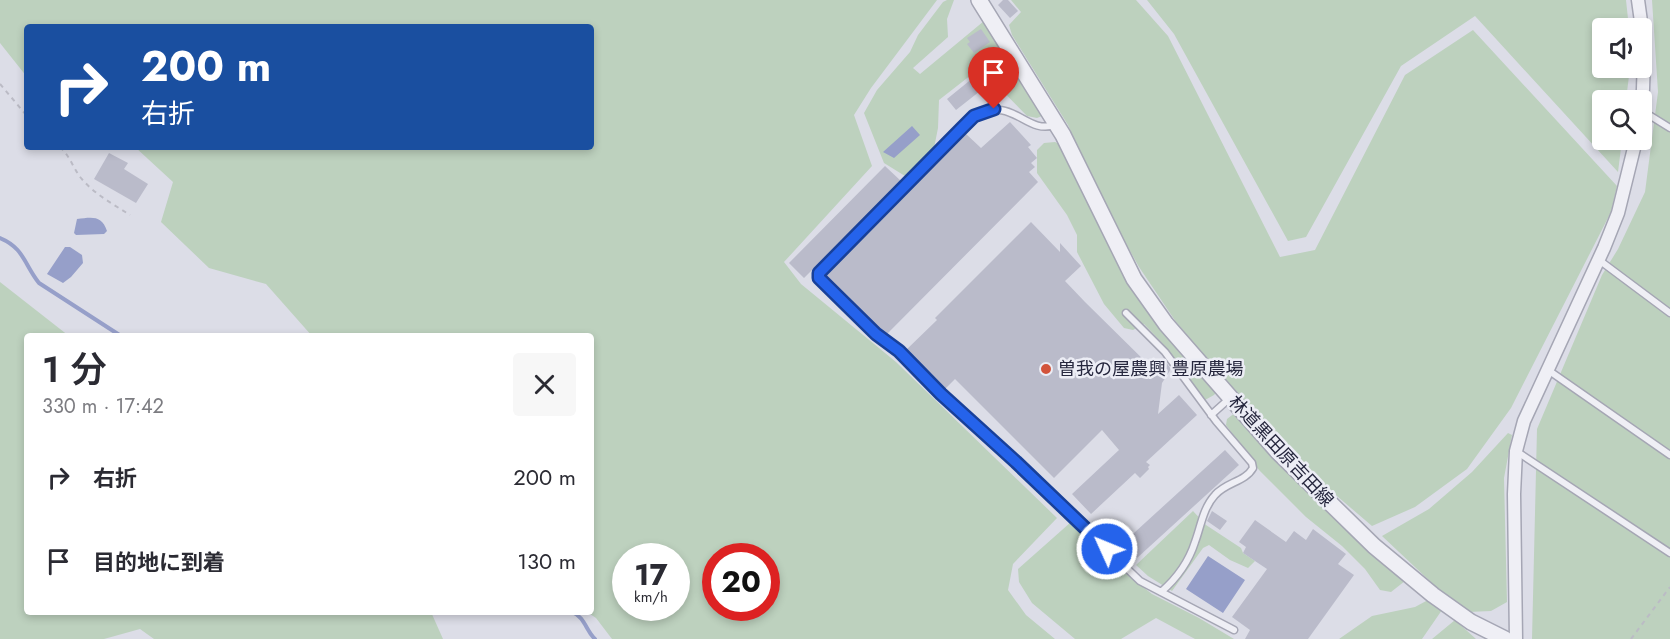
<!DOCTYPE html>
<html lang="ja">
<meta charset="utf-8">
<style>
:root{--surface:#fff;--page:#f7f7f7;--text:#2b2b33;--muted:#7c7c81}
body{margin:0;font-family:Jost,"Noto Sans JP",sans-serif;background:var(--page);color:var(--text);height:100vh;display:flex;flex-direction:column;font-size:22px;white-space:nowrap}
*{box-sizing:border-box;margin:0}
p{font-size:20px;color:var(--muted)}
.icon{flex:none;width:33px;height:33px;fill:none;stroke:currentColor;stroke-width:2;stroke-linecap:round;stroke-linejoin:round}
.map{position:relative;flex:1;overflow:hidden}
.details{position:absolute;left:24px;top:333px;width:570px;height:282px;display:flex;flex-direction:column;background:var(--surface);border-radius:6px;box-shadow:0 3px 9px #0003}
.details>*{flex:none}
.guide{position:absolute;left:24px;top:24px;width:570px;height:126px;border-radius:6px;box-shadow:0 3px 9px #0003;background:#1a4fa0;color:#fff;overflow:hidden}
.buttons{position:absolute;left:1592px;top:18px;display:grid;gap:12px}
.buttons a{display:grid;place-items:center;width:60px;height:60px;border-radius:6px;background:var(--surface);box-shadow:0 3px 9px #0003;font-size:30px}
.speed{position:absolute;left:612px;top:543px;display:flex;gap:12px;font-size:30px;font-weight:700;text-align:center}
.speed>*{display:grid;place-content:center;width:78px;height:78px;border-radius:50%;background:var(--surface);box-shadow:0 3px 9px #0003;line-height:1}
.speed small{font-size:15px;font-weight:400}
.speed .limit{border:9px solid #d22;background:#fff;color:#111}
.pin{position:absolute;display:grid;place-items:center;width:51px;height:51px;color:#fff;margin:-62px -26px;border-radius:50% 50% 50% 0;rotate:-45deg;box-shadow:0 0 6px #0007}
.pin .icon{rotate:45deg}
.me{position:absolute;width:66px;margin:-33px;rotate:314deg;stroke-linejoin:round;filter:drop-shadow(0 0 4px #0008)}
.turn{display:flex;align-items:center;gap:21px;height:126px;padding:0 18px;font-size:27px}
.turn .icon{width:78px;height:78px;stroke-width:2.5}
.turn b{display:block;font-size:42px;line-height:51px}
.round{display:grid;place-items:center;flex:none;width:63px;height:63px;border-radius:6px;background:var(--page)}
.overview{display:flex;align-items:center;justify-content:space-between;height:102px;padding:0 18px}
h1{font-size:36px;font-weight:600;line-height:45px}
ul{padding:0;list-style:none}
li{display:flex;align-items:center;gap:18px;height:84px;padding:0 18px}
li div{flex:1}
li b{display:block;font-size:22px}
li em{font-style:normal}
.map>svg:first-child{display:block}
</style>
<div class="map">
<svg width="1670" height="639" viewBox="0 0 1670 639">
<rect width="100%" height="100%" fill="#dcdde7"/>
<path fill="#bdd1be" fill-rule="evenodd" d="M0 0H937L871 88 854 115 872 166 784 262 801 284 896 362 1057 518 1013 564 1008 590 1026 615 1055 639H612L596 618 587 612H591V336H312L266 284 209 268 161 222 173 182 135 147H591V27H27V77L0 43ZM626 556H676V608H626ZM716 556H766V608H716Z
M947 0H954L947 19 948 37 913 68 920 74 984 21 1042 116 1037 118 1027 116 980 68 939 100 938 128 934 148 905 176 884 163 864 113 877 90 910 52 918 35 943 2Z
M1011 0H1136L1168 36 1280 257 1315 250 1405 75 1473 30 1617 186 1611 212 1511 408 1467 469 1415 507 1372 526 1310 473 1253 412 1176 322 1139 267 1102 201 1068 125 1012 35 1009 25 1021 12Z
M1147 0H1626L1629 28H1602V68H1630L1626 100H1602V140H1622L1618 172 1475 16 1401 66 1306 237 1288 241 1174 34Z
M1652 0H1670V639H1532L1537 429 1602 275 1618 249 1645 192 1658 92Z
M1055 142 1061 145 1130 278 1219 389 1214 395 1205 400 1164 345 1144 324 1133 330 1124 328 1104 304 1077 252V235L1067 215 1037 173V150L1044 143Z
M0 282 69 336H27V612H431L443 639H154L140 629 104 639H0Z
M1236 412 1342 522 1405 581 1391 592 1380 590 1365 569 1342 546 1306 517 1259 470 1226 425 1227 419Z
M1508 433 1512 435 1504 478 1507 602 1491 611 1468 612 1451 601 1382 536 1429 509 1472 472Z
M1193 511 1206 525 1241 548 1243 553 1255 561 1248 568 1230 560 1209 545 1203 548 1172 591 1148 576 1136 565Z
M1071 522 1117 567 1152 594 1199 618 1234 639H1195L1156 618 1121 639H1075L1032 603 1019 582 1018 569Z
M1428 600 1442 610 1422 639H1339L1372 616 1415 607Z
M1455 620 1476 639H1432Z"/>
<path fill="#969fc9" d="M912 126 920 135 894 158 883 152Z
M77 219C92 217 102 215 107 231L104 234 76 235 74 233Z
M65 247H70L82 255 83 263 71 277 63 283 47 274Z
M1208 556 1245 580 1223 613 1186 589Z"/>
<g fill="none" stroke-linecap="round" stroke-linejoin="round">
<path stroke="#969fc9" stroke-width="4" d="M0 238C24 248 24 264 39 283L121 336
M572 612C585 617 586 631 595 639"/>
</g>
<path fill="#babbca" d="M1003 0H1008L1018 11 1010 18 998 5Z
M981 29 990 42 974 53 967 44 970 42 967 38Z
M979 73 989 84 956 110 947 99Z
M1010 122 1031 145 1028 147 1037 158 1031 163 1035 167 1029 172 1038 182 886 335 825 275 965 133 981 148Z
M109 153 128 163 124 169 148 184 136 203 94 179Z
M885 166 902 182 817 267 816 266 804 278 789 263Z
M1031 222 1060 252V243L1081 266 1065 281 1085 302 1154 370 1165 361 1171 369 1162 383 1158 414 1179 395 1197 415 1146 462 1150 465 1148 467 1149 469 1140 478 1135 473 1091 514 1072 494 1119 450 1102 430 1054 478 955 379 944 390 905 351 937 320 935 318Z
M1225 450 1239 465 1137 558 1123 543Z
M1212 511 1227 521 1220 530 1207 521Z
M1255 520 1286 542 1294 531 1306 540 1313 529 1346 554 1338 564 1354 575 1308 639H1245L1250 630 1232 617 1267 569 1243 553 1246 547 1239 542Z"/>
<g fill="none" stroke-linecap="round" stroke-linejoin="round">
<defs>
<path id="service" d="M1641 110 1670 128
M1055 125C1025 135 1014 95 974 116L819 273V278L876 334 899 352 941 395 1016 462 1140 581 1234 630
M1599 260 1670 313
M1126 313 1165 352 1216 421 1252 463 1253 468C1245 482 1226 482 1215 495 1203 508 1201 526 1195 542 1189 561 1176 579 1161 592
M1548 370 1670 455
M1211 415 1230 398
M1516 451 1670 553"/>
<path id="minor" d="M1638 0C1644 38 1646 72 1641 110
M1516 639 1514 494 1516 451 1524 421 1604 248 1618 213 1636 140"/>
<path id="tertiary" d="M979 0 1063 135 1134 279 1166 324 1278 452 1374 546 1433 595 1471 622 1505 639"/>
</defs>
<use href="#service" stroke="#a5a6b4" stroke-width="9"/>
<use href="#minor" stroke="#a5a6b4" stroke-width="15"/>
<use href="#tertiary" stroke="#a5a6b4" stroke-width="18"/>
<path stroke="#bbbbc5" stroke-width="2" stroke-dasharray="4.5 4.5" stroke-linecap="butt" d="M0 84 27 116
M60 147C70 156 73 168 81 178 94 194 113 204 130 215
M1631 639 1670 587"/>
<use href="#service" stroke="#efeff5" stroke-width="6"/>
<use href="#minor" stroke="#efeff5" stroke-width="12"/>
<use href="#tertiary" stroke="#efeff5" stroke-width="15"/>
</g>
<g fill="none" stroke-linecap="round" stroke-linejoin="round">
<defs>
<path id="route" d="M994 109 974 116 962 128 819 273V278L876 334 899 351 941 394 1016 462 1107 549"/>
</defs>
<use href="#route" stroke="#184099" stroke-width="15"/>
<use href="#route" stroke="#2563eb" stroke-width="10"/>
</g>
<circle fill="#d2533b" stroke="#ecedf5" stroke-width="2" cx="1046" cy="369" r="6"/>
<g text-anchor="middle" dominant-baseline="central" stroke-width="5" stroke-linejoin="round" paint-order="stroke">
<g font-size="18" fill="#26273e" stroke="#ecedf5" text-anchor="start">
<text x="1058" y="369">曽我の屋農興 豊原農場</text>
</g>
<g font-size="18" fill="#26273e" stroke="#ecedf5">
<text transform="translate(1281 451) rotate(47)">林道黒田原吉田線</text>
</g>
</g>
</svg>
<div class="buttons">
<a><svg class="icon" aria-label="sound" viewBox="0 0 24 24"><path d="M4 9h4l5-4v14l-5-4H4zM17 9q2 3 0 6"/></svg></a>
<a><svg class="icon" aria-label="search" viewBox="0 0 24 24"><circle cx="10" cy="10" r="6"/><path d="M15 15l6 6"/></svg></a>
</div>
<div class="speed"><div>17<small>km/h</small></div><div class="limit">20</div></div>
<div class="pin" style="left:994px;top:109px;background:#d93025"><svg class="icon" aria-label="arrive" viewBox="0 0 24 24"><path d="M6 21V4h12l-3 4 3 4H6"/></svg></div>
<svg class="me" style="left:1107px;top:549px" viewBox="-20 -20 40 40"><circle r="17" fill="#2563eb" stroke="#fff" stroke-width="3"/><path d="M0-11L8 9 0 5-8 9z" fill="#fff"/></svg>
<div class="guide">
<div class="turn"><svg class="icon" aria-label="right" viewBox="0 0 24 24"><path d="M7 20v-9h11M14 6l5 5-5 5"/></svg><div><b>200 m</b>右折</div></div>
</div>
<section class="details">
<div class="overview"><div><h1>1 分</h1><p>330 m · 17:42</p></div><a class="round"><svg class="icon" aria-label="close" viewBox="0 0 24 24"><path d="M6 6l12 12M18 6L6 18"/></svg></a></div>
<ul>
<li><svg class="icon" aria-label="right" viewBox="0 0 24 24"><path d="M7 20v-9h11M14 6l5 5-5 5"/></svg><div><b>右折</b></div><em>200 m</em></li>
<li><svg class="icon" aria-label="arrive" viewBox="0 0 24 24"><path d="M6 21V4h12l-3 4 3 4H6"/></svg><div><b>目的地に到着</b></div><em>130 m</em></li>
</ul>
</section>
</div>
